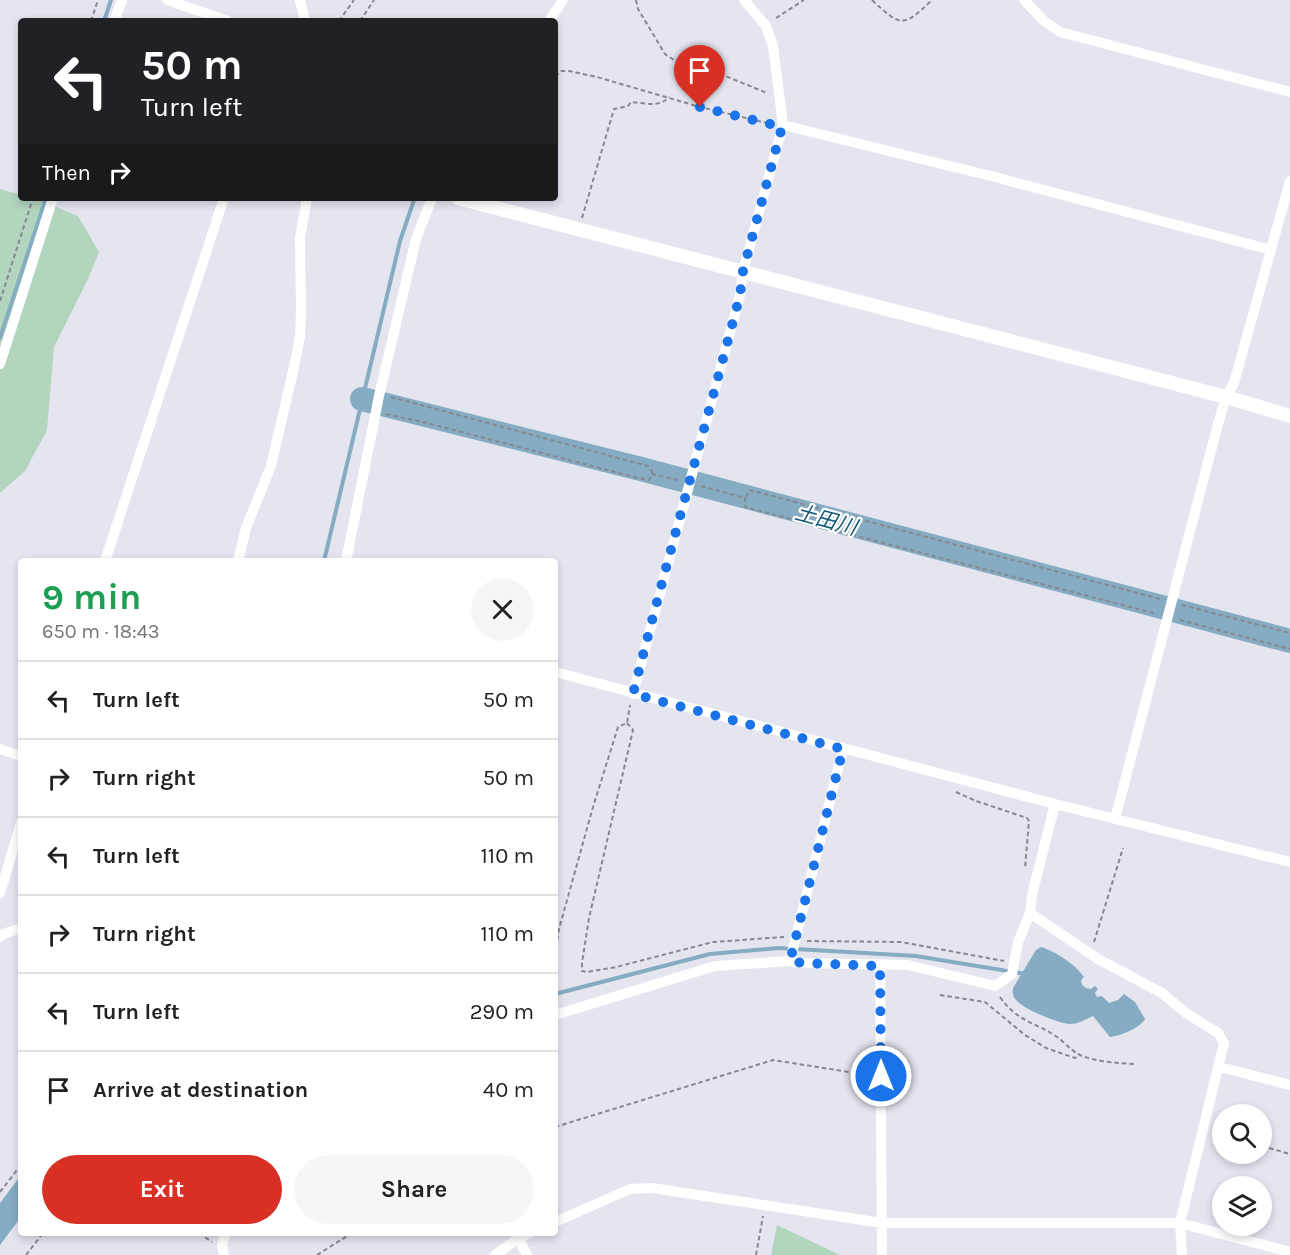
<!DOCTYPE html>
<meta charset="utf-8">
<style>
:root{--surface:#fff;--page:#f6f6f6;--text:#222;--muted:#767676;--line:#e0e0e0;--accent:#d93025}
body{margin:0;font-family:Karla,"Noto Sans JP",sans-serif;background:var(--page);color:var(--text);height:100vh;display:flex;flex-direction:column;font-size:22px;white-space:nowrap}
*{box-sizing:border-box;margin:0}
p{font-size:20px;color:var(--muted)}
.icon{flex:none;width:33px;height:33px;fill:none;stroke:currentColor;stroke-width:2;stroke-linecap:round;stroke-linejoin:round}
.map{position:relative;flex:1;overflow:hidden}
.panel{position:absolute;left:18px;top:558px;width:540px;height:678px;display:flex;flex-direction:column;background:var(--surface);border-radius:6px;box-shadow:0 3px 9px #0003}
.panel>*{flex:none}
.top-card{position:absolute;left:18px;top:18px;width:540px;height:183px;border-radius:6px;box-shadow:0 3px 9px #0003;background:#202124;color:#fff;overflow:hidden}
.controls{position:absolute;left:1212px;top:1104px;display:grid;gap:12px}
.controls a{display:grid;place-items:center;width:60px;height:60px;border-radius:50%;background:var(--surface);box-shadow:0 3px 9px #0003;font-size:30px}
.pin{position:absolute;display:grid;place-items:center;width:51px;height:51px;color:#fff;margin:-62px -26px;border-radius:50% 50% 50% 0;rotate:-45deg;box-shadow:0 0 6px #0007}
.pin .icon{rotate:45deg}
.me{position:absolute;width:66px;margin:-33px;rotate:0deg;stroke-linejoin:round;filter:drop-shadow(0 0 4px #0008)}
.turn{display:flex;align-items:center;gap:21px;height:126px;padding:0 24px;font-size:27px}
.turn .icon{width:78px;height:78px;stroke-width:2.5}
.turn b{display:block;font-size:42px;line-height:51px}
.then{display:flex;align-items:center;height:57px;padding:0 24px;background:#0003;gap:12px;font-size:22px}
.round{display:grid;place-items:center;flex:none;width:63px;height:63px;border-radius:32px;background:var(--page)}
.overview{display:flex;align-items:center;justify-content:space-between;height:102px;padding:0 24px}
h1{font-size:36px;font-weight:700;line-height:45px;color:#1e9e55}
.button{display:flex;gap:12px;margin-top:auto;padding:12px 24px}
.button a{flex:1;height:69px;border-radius:36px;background:var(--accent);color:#fff;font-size:24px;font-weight:700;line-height:69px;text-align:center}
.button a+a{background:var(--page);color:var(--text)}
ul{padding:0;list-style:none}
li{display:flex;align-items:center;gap:18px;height:78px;padding:0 24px;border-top:2px solid var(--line)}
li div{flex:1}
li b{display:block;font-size:22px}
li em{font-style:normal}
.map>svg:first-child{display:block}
</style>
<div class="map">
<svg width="1290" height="1255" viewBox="0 0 1290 1255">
<rect width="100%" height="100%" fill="#e4e5ef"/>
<path fill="#b3d5be" d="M0 189 21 195V198L42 201 78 216 99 252 88 279 54 347 47 430 25 471 0 493Z
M777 1225 840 1255H771Z"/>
<path fill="#85acc2" d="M1041 947C1055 951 1076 965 1084 977L1081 980C1082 987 1085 988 1091 989L1095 986 1098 989 1095 993 1097 997 1102 996 1109 1003 1118 1000 1124 994 1135 1002 1145 1019C1140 1028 1120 1036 1110 1037L1093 1016C1086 1019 1079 1024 1070 1024 1058 1023 1025 1010 1017 1001 1013 997 1012 993 1013 988L1036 950Z
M21 1175V1217L0 1245V1203Z"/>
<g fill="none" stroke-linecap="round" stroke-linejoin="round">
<path stroke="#85acc2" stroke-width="4" d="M104 21 111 0
M0 338 46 198
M324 561 400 241 414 200 409 198
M555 994 710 954 778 948 916 956 1026 974"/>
<path stroke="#85acc2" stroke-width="24" d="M362 399 641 469 1290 641"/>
<path stroke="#87888f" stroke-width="2" stroke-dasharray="4.5 3" stroke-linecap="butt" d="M636 0 638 9 665 54 674 60 718 73 767 93
M872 0C901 27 903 28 932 0
M776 18 804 0
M91 21 98 0
M339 21 354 0
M360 21 374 0
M555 76 561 71H569L597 77 700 107 771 124
M582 218 614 109 628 106 631 102C645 103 659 108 669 97
M0 301 33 198
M391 397 648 466 652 471V474
M386 414 427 423 634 477 649 480 652 474 678 480
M701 486 745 498V507L1157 614
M746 497 750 490 1160 599
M1182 605 1290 633
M1180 620 1290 649
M627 723 633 730 589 918 582 963V971L587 972 616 967 713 942 784 937
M956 792 976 801 1027 818 1029 821 1025 868
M807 941 901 942 1004 961
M1094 942 1123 848
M555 955 559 929 593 807 618 727 627 723 630 705
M940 995 985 1002 1025 1035 1046 1048 1075 1058 1079 1054
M1000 997C1017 1021 1032 1021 1054 1035 1063 1040 1070 1050 1080 1055 1096 1062 1118 1063 1136 1064
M555 1127 773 1060 868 1075
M1214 1134 1222 1136
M1262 1146 1290 1154
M0 1192 21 1165
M199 1233 212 1242
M26 1255 43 1233
M317 1255 352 1233
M756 1255 763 1216"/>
<path stroke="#fff" stroke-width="10" d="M167 0 228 21
M300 0 305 21
M1024 0 1044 21 1060 32 1290 92
M114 21 122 0
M549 21 563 0
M783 125 995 177 1271 250
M0 364 53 198
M105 561 224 198
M238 561 246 528 271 466 294 367 300 337 301 311 300 238 307 198
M346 561 379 396 416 239 432 198
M555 672 1055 804 1290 862
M633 694C668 560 705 428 740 295L743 271 783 125 773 46 766 26 744 0
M0 749 21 756
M1115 819 1218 424 1226 397 1234 383 1290 181
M0 893 21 823
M1030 913 1098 959 1162 993 1186 1013 1218 1033 1224 1043 1180 1223 1182 1255
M0 937 3 934 21 928
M790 961 843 749
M880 966 882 1255
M555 1015 715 966 790 961 802 963 908 965 995 986 1012 974 1018 942 1030 913 1032 895 1055 804
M1220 1067 1290 1085
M555 1222 630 1189 652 1188 882 1223H1180L1290 1252
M516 1234 527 1255
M224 1255 222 1245 226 1233
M495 1255 517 1239 530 1233"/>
<path stroke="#fff" stroke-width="14" d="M458 198 1226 397 1290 416"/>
</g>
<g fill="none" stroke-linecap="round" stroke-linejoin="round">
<path stroke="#1a73e8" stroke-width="10" stroke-dasharray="0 18" d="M700 107 782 127 743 271 740 295C705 428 667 560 633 694L843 749 790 961 802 963 880 966 881 1076"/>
</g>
<g text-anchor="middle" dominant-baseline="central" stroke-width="4.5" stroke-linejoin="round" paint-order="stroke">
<g font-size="21" font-style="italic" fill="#125a78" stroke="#fff">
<text transform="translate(826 520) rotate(15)">土田川</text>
</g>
</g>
</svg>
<div class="controls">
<a><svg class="icon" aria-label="search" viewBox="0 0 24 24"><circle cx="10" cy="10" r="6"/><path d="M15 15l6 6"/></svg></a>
<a><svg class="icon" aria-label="layers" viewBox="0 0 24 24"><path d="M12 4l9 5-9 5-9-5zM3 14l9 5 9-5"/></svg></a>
</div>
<div class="pin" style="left:700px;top:107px;background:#d93025"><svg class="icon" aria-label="arrive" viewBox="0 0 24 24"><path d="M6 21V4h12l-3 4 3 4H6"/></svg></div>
<svg class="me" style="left:881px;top:1076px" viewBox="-20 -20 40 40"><circle r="17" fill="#1a73e8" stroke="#fff" stroke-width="3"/><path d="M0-11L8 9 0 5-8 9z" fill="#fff"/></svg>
<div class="top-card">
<div class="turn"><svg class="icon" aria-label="left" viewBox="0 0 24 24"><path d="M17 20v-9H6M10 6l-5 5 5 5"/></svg><div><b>50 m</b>Turn left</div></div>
<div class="then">Then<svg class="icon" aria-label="right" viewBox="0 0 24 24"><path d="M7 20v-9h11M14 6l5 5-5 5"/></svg></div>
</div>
<section class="panel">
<div class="overview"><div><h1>9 min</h1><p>650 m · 18:43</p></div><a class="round"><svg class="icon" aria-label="close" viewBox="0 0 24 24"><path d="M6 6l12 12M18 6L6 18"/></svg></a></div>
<ul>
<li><svg class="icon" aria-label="left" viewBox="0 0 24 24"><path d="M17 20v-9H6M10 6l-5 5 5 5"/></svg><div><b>Turn left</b></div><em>50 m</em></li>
<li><svg class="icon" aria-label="right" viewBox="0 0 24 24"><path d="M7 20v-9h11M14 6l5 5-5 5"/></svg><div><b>Turn right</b></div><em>50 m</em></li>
<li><svg class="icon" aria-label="left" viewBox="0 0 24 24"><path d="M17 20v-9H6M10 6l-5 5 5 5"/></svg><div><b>Turn left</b></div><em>110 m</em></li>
<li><svg class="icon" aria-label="right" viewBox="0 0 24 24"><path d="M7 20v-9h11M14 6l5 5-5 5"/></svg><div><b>Turn right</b></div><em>110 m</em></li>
<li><svg class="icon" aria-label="left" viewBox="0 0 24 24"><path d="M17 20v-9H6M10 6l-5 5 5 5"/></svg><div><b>Turn left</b></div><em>290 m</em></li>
<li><svg class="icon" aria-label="arrive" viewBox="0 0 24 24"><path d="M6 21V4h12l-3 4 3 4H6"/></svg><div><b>Arrive at destination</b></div><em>40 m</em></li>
</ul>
<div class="button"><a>Exit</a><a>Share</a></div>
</section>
</div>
